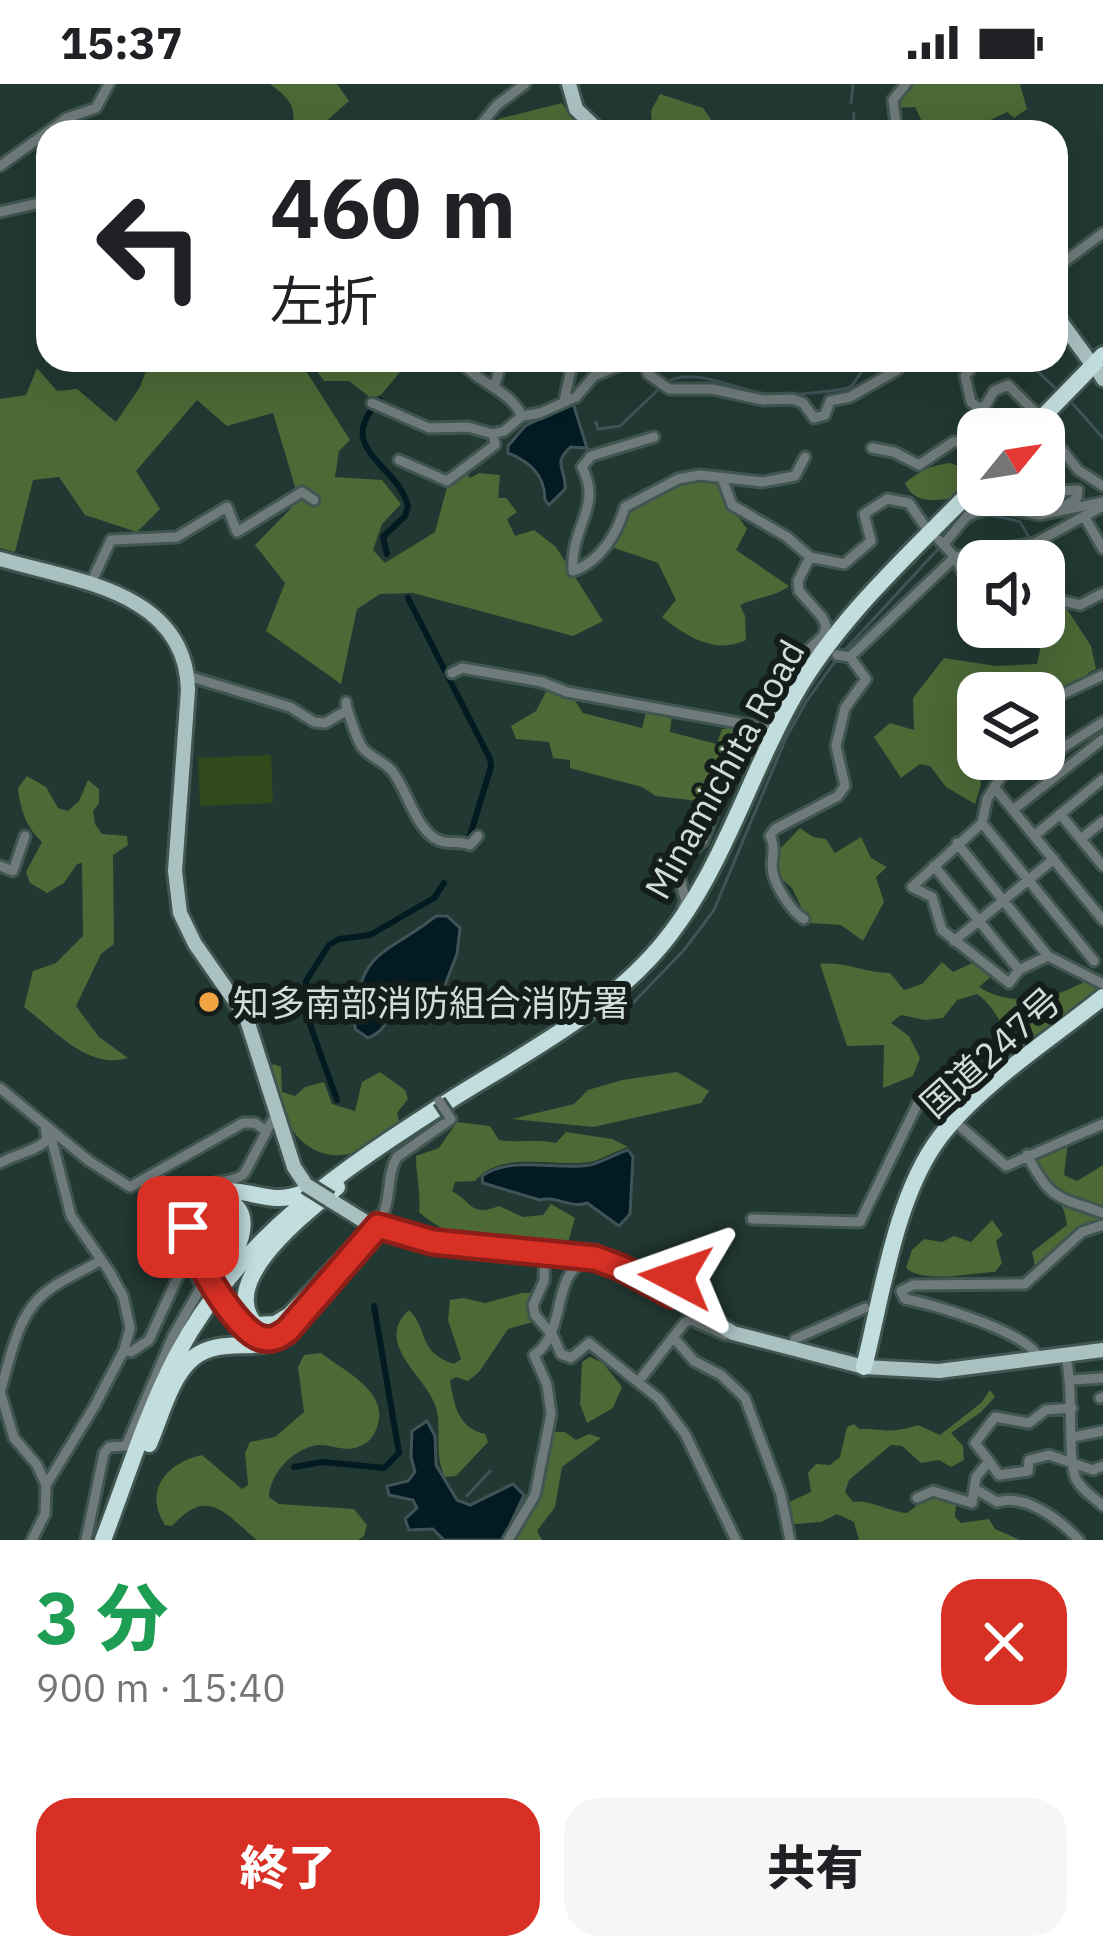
<!DOCTYPE html>
<html lang="ja">
<meta charset="utf-8">
<style>
:root{--surface:#fff;--page:#f6f6f6;--text:#202124;--muted:#757577;--accent:#d93025}
body{margin:0;font-family:"IBM Plex Sans","Noto Sans JP",sans-serif;background:var(--page);color:var(--text);height:100vh;display:flex;flex-direction:column;font-size:45px;white-space:nowrap}
*{box-sizing:border-box;margin:0}
p{font-size:39px;color:var(--muted)}
.icon{flex:none;width:66px;height:66px;fill:none;stroke:currentColor;stroke-width:2;stroke-linecap:round;stroke-linejoin:round}
.map{position:relative;height:1456px;overflow:hidden}
.side{display:flex;flex-direction:column;background:var(--surface);flex:1}
.side>*{flex:none}
.top-card{position:absolute;left:36px;top:36px;width:1032px;height:252px;border-radius:36px;box-shadow:0 12px 48px #0002;background:#fff;color:var(--text);overflow:hidden}
.needle{width:78px;rotate:60deg}
.buttons{position:absolute;left:957px;top:324px;display:grid;gap:24px}
.buttons a{display:grid;place-items:center;width:108px;height:108px;border-radius:24px;background:var(--surface);box-shadow:0 12px 48px #0002;font-size:60px}
.pin{position:absolute;display:grid;place-items:center;width:102px;height:102px;color:#fff;margin:-51px;border-radius:24px;box-shadow:0 6px 18px #0006}
.me{position:absolute;width:132px;margin:-66px;rotate:274deg;stroke-linejoin:round;filter:drop-shadow(0 0 9px #0008)}
.turn{display:flex;align-items:center;gap:42px;height:252px;padding:0 36px;font-size:54px}
.turn .icon{width:156px;height:156px;stroke-width:2.5}
.turn b{display:block;font-size:84px;line-height:102px}
.round{display:grid;place-items:center;flex:none;width:126px;height:126px;border-radius:36px;background:var(--page)}
.overview{display:flex;align-items:center;justify-content:space-between;height:204px;padding:0 36px}
h1{font-size:72px;font-weight:800;line-height:90px;color:#1e9e55}
.action{display:flex;gap:24px;margin-top:auto;padding:24px 36px}
.action a{flex:1;height:138px;border-radius:36px;background:var(--accent);color:#fff;font-size:48px;font-weight:800;line-height:138px;text-align:center}
.action a+a{background:var(--page);color:var(--text)}
.status{display:flex;justify-content:space-between;align-items:center;height:84px;padding:0 60px;background:var(--surface);direction:ltr}
.status svg{height:33px;fill:currentColor}
.map>svg:first-child{display:block}
</style>
<div class="status"><b>15:37</b><svg viewBox="0 0 49 12"><path d="M0 12V9h3v3zM5 12V6h3v6zM10 12V3h3v9zM15 12V0h3v12zM26 1h20v11H26zM47 4h2v5h-2z"/></svg></div>
<div class="map">
<svg width="1103" height="1456" viewBox="0 0 1103 1456">
<rect width="100%" height="100%" fill="#223832"/>
<path fill="#314a1c" d="M271 671 273 719 200 722 198 674Z"/>
<path fill="#4c6936" d="M270 0H337L349 17 314 48H292C297 22 290 15 270 0Z
M909 0H1020L1027 25 1014 34 1007 28 986 38 990 48H927L915 23 895 24V16Z
M660 10 703 24 720 48H674L652 41 651 27Z
M562 19 574 37 564 41V48H488L498 35Z
M122 276H299L350 356 339 367 335 393 382 396 401 420 382 440 373 466 385 479 435 448 447 403 464 387 470 394 479 389 500 391 498 414H506L517 428 507 435 515 452 534 446 556 463 603 537 573 552 413 509 380 510 357 525 341 600 266 547 285 499 255 461 299 416 273 329 227 342 197 316 136 387 160 425 137 448 85 431 59 393 33 396 15 468 0 464V315L26 311 37 284 57 307 77 305 116 338 140 303 147 284Z
M309 276H410L381 311 371 314 349 297H324Z
M950 379 963 384 965 399 957 413C937 417 914 421 905 399 920 387 931 381 950 379Z
M701 393 719 397 721 408 747 445 736 466 789 502C777 512 755 514 740 521L745 532 746 556C715 571 686 552 662 533L676 516 658 479 609 462 622 448 627 425 680 398Z
M1044 516 1065 522 1091 562 1096 585 1088 589 1089 595 1050 612 1023 598 1002 609H978L974 644 981 701 975 720 946 703 930 682 920 680 901 694 874 653 890 639 914 646 913 614 944 574 996 582 1037 580 1043 553Z
M548 604 572 612 583 629 642 644 647 625 672 630 670 648 717 660 722 645 740 642 746 658C723 671 705 691 706 718L656 712 642 703 570 684V676L553 674 549 658 516 655 511 642 536 627Z
M27 692 46 703 58 724 68 727 79 717 88 696 99 705V719L93 727 95 740 102 750 127 752 128 761 113 771 114 860 101 870 76 922 99 953 128 974C87 986 55 946 24 923L33 887 56 879 83 852 82 779 77 780 64 799 47 809 30 799 26 788 42 758C26 743 20 725 18 704Z
M800 744 813 753 826 755 835 769 861 753 871 774 887 783 876 793 884 818 863 857 841 841 809 839 792 804 776 790 777 768Z
M977 877 994 890 979 903C1012 924 1054 916 1087 896L1103 905 1024 969C1004 951 999 926 977 910L957 916 943 934 925 936 901 931 891 939 909 952 920 974 913 992 883 1004 884 961 847 962 820 880C845 877 865 889 890 889L904 906 922 900 942 878 953 888Z
M273 980 281 983 282 1008 295 1012 305 1003 324 998 332 1020 355 1027 362 998 380 988 405 1006 408 1015 397 1029 399 1037C384 1046 369 1063 352 1069 318 1079 291 1054 281 1024 276 1009 268 994 273 980Z
M677 988 709 1007 701 1019 593 1043 512 1035 574 1020 588 1006 622 996Z
M457 1038 490 1042 499 1056C519 1059 536 1055 556 1059L566 1048 612 1055 628 1063C615 1067 603 1075 590 1078 555 1084 501 1065 475 1097L455 1098 452 1107C473 1119 471 1133 499 1122L523 1133 543 1131 551 1120 575 1134 567 1162C515 1167 460 1164 419 1128 421 1109 416 1092 416 1072L439 1064Z
M1068 1058 1064 1091 1077 1097 1103 1081V1137L1036 1187 1032 1168 1067 1141C1064 1113 1044 1097 1034 1072Z
M992 1136 1003 1151 996 1157 1002 1179 995 1188C969 1189 924 1200 906 1184L912 1166 924 1155 942 1158 954 1152 971 1158Z
M522 1209H535L541 1216 540 1236 508 1245 479 1288 468 1297 456 1293 450 1296C454 1321 458 1344 485 1350L488 1358 456 1392 445 1393C434 1371 441 1350 437 1327 431 1295 371 1261 409 1226 430 1247 416 1267 454 1280L461 1275 448 1236 450 1216 463 1214 485 1219Z
M321 1269C346 1288 392 1309 376 1346 372 1356 365 1361 355 1364 343 1367 330 1360 317 1361 293 1365 270 1389 269 1413L279 1420 354 1425 367 1441 364 1452 358 1456H257C224 1429 208 1402 172 1442L165 1441C142 1405 169 1378 202 1371L242 1405 248 1401 245 1369 250 1358 275 1353 304 1328 298 1283 304 1271Z
M590 1273 603 1279 622 1303 613 1324 587 1339 580 1320 582 1278Z
M990 1306 995 1313 981 1328 951 1349 963 1362 964 1376 951 1383 939 1376 921 1379 902 1362 891 1361 849 1396 845 1408 853 1418C870 1415 889 1428 907 1429L928 1413 956 1421 955 1433 961 1439 989 1435 995 1445 1020 1456H859L854 1438 837 1430 821 1438 794 1440 787 1419 811 1408 808 1389 816 1380 830 1381 840 1373 847 1343 854 1340 859 1345C886 1344 887 1351 918 1341L940 1351 981 1319Z
M555 1348H565L576 1356 589 1350 601 1354 562 1383 555 1423 537 1447 542 1456H512L536 1412 547 1361Z"/>
<path fill="#021a21" stroke="#405458" stroke-width="3" d="M573 319 587 364 571 363C551 379 567 386 565 405L549 421 545 416C545 391 530 378 508 369V362L525 342Z
M436 832H447L460 844 457 870 443 906 421 901 412 903 388 925C386 941 384 947 368 954L355 945C357 864 384 873 436 832Z
M628 1066 633 1073 630 1130 619 1142 587 1119C571 1125 555 1111 540 1116L483 1099 482 1092C512 1071 556 1087 590 1081 603 1078 615 1070 628 1066Z
M427 1337 435 1352 436 1381 457 1416 470 1421 513 1400 524 1411 503 1456H444L433 1445 409 1446 405 1435 417 1424 413 1416 389 1411 387 1402 408 1397 415 1388 411 1373 412 1347Z"/>
<g fill="none" stroke-linecap="round" stroke-linejoin="round">
<path stroke="#405458" stroke-width="3" d="M851 19 853 0
M853 48 854 29
M1026 276 1059 308
M667 298C695 282 738 307 767 310 785 312 836 308 851 303L862 287 899 276
M1073 320 1103 354
M596 338 598 345 620 342 660 304
M961 446C980 426 995 431 1020 438L1030 455
M1034 463 1042 477
M1044 481 1063 515
M844 567 939 464
M632 920 684 866 714 826 786 654 806 618 836 576
M467 1412 490 1387"/>
<path stroke="#021a21" stroke-width="6" d="M380 316C331 365 400 381 408 423L405 432 383 453 387 470
M408 514 490 675 491 683 468 758
M337 1016 303 921 306 897 329 861 339 855 370 851 434 814 444 799
M294 1383 323 1378 384 1384 399 1369 374 1222"/>
<defs>
<path id="minor" d="M475 48 497 21 525 0
M897 48 893 16 906 0
M0 82 67 34 96 24 109 0
M0 128 48 117
M1056 184 1103 149
M461 276C477 301 508 303 522 332
M643 276 648 290 669 305H712L763 316 793 315 803 319 814 334 825 331 830 317 850 313 897 286 905 276
M942 276H947
M961 276 969 287 965 292 971 318 979 324 985 322 994 307 1008 301 1038 331
M495 301 502 276
M564 317 573 276
M372 319 429 344 468 343 493 350 504 347 522 332 540 329 576 313 594 292 631 276
M1046 345 1078 386 1103 402
M654 353 591 372 582 383C603 424 570 442 573 487 600 478 617 450 625 423L678 395 700 391 762 398 795 392 805 373
M872 364 894 368 919 381 953 358 978 357
M399 376 447 397 495 361 493 350
M722 394 732 421 787 453 810 473 844 480 871 457 864 430 887 415 909 419 927 445
M1044 408 1078 406 1077 414 1062 424
M1084 432 1103 465
M939 456 955 473 969 502 978 504
M944 460 967 432 993 421 1039 431 1103 418
M90 501 111 456 177 453 227 423 237 448 302 408 314 416
M1044 513 1080 521 1103 509
M850 573 955 473 1035 459 1103 422
M452 589 462 584 542 598 567 608 766 644
M188 592 290 623 314 638 325 639 346 627
M346 618C346 624 358 658 362 663 369 673 384 677 392 687 407 706 414 739 433 753 444 762 458 756 470 761L478 752
M1044 619 1103 591
M1044 629 1064 663
M994 703 1103 836
M1013 726 1103 655
M1060 730 1103 782
M982 739 1094 877
M1035 751 1103 695
M1081 755 1103 737
M957 759 1048 872 1103 900
M0 782 13 787 25 752
M934 782 1019 886
M683 823 686 818 679 791 685 772 703 757 713 729 709 702 731 671 762 656 800 574 824 551 826 541 822 533 799 507 798 497 810 473
M804 835C792 828 778 806 774 793 768 778 778 767 770 752L775 745 838 712 845 702 836 662 845 624 866 595 850 573 837 571
M954 857 1054 775
M1048 872 1019 886 1009 899 942 846 932 813 912 803 982 739 987 715 1004 688 1014 685 1032 689 1055 669 1103 638
M0 1004 89 1077 130 1103 243 1039H255L266 1047
M1027 1071C1051 1117 1057 1112 1103 1129
M0 1079C15 1070 35 1068 47 1056L45 1041
M381 1135C392 1115 386 1091 397 1073L451 1035
M752 1135 860 1138 918 1019 939 1024 1006 1082 1103 1040
M545 1170 544 1197 533 1221 535 1231 553 1252 561 1270 571 1274 589 1259 659 1315 685 1350 736 1456
M672 1211 676 1173
M673 1253 694 1277 721 1291 745 1314 781 1411 790 1456
M792 1265 795 1255 865 1224
M124 1266 131 1268 149 1256 186 1175
M1065 1270C1075 1305 1066 1372 1076 1395 1082 1407 1094 1413 1103 1422
M1038 1273C1027 1248 933 1220 905 1215L901 1207 913 1201 1025 1200 1082 1148 1103 1141
M1072 1296 1103 1294
M638 1298 685 1238 691 1236 725 1251
M0 1307 14 1354 37 1381 46 1401 45 1430 32 1456
M0 1308C11 1273 17 1227 50 1205 65 1194 85 1186 101 1176
M1100 1314 1103 1313
M1073 1353 1103 1347
M989 1377 999 1391 1028 1387 1029 1376 1049 1371 1093 1386 1103 1382
M46 1401 94 1323 124 1266 130 1244 123 1212 109 1187 71 1132 49 1045
M977 1406 997 1418C1026 1409 1060 1436 1079 1456
M917 1414 933 1407 972 1419 976 1393 989 1377 975 1359 995 1333 1029 1339 1046 1326 1072 1324
M86 1456 104 1369 109 1363 126 1362 173 1252 201 1203C191 1170 148 1126 207 1101 220 1096 232 1099 244 1090L272 1037 278 1032
M508 1456 535 1411 551 1330 547 1301 534 1271C568 1248 550 1191 586 1177"/>
<path id="major" d="M569 0 576 25 600 48
M1056 231 1091 279
M1100 290 1103 295
M0 475C75 497 186 507 188 606L175 787 180 829 195 860 246 933 294 1083 306 1101
M330 1116 364 1137 411 1154 529 1170 595 1174 644 1194 733 1249 864 1283 939 1287 1103 1266"/>
<path id="highway" d="M1031 345 1103 271
M337 1103C306 1129 215 1198 256 1241L275 1240 290 1231 381 1135
M218 1115C255 1120 243 1156 229 1178
M209 1192C194 1166 168 1116 219 1108 251 1103 268 1123 303 1109
M864 1283C882 1212 895 1112 940 1053 980 1000 1051 955 1103 913
M149 1360C161 1333 170 1293 193 1274 225 1247 276 1279 296 1237
M103 1456C127 1394 146 1330 177 1271 239 1153 343 1085 452 1015 519 973 597 932 651 873 720 798 745 698 794 612 840 531 914 466 978 400"/>
</defs>
<use href="#minor" stroke="#415650" stroke-width="15"/>
<use href="#major" stroke="#415650" stroke-width="20"/>
<use href="#highway" stroke="#415650" stroke-width="22"/>
<use href="#minor" stroke="#6f7a7a" stroke-width="9"/>
<use href="#major" stroke="#aac1c2" stroke-width="14"/>
<use href="#highway" stroke="#c2ddde" stroke-width="16"/>
<defs>
<path id="minor-bridge" d="M439 1017 449 1032"/>
<path id="major-bridge" d="M306 1101 330 1116"/>
<path id="highway-bridge" d="M209 1192 228 1221"/>
</defs>
<use href="#minor-bridge" stroke="#415650" stroke-width="15" stroke-linecap="butt"/>
<use href="#major-bridge" stroke="#415650" stroke-width="20" stroke-linecap="butt"/>
<use href="#highway-bridge" stroke="#415650" stroke-width="22" stroke-linecap="butt"/>
<use href="#minor-bridge" stroke="#6f7a7a" stroke-width="9"/>
<use href="#major-bridge" stroke="#aac1c2" stroke-width="14"/>
<use href="#highway-bridge" stroke="#c2ddde" stroke-width="16"/>
</g>
<g fill="none" stroke-linecap="round" stroke-linejoin="round">
<defs>
<path id="route" d="M188 1143C189 1168 236 1247 261 1254 272 1257 278 1253 287 1247L378 1142 433 1158 595 1174 622 1184 672 1211 676 1193"/>
</defs>
<use href="#route" stroke="#8d1f18" stroke-width="30"/>
<use href="#route" stroke="#d93025" stroke-width="21"/>
</g>
<circle fill="#f3a442" stroke="#141d1a" stroke-width="4.5" cx="209" cy="918" r="12"/>
<g text-anchor="middle" dominant-baseline="central" stroke-width="12" stroke-linejoin="round" paint-order="stroke">
<g font-size="36" fill="#cfdcd8" stroke="#141d1a">
<text transform="translate(724 685) rotate(-61)">Minamichita Road</text>
<text transform="translate(990 968) rotate(-42)">国道247号</text>
</g>
<g font-size="36" fill="#cfdcd8" stroke="#141d1a" text-anchor="start">
<text x="233" y="918">知多南部消防組合消防署</text>
</g>
</g>
</svg>
<div class="buttons">
<a><svg class="needle" viewBox="-14 -14 28 28"><path d="M0-13l5 13h-10z" fill="#e53935"/><path d="M0 13l5-13h-10z" fill="#757577"/></svg></a>
<a><svg class="icon" aria-label="sound" viewBox="0 0 24 24"><path d="M4 9h4l5-4v14l-5-4H4zM17 9q2 3 0 6"/></svg></a>
<a><svg class="icon" aria-label="layers" viewBox="0 0 24 24"><path d="M12 4l9 5-9 5-9-5zM3 14l9 5 9-5"/></svg></a>
</div>
<div class="pin" style="left:188px;top:1143px;background:#d93025"><svg class="icon" aria-label="arrive" viewBox="0 0 24 24"><path d="M6 21V4h12l-3 4 3 4H6"/></svg></div>
<svg class="me" style="left:676px;top:1193px" viewBox="-20 -20 40 40"><path d="M0-17L14 15 0 8-14 15z" fill="#d93025" stroke="#fff" stroke-width="4"/></svg>
<div class="top-card">
<div class="turn"><svg class="icon" aria-label="left" viewBox="0 0 24 24"><path d="M17 20v-9H6M10 6l-5 5 5 5"/></svg><div><b>460 m</b>左折</div></div>
</div>
</div>
<section class="side">
<div class="overview"><div><h1>3 分</h1><p>900 m · 15:40</p></div><a class="round" style="background:#d93025;color:#fff"><svg class="icon" aria-label="close" viewBox="0 0 24 24"><path d="M6 6l12 12M18 6L6 18"/></svg></a></div>
<div class="action"><a>終了</a><a>共有</a></div>
</section>
